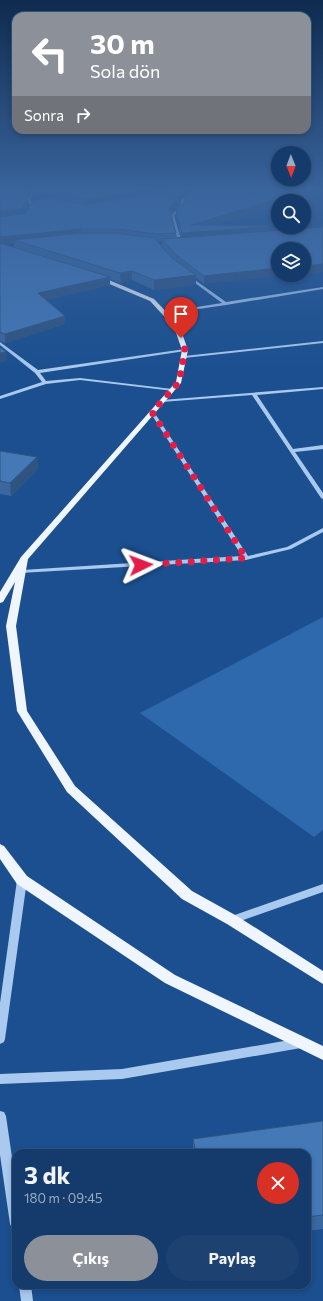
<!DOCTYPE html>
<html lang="tr">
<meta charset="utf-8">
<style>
:root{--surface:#143b6b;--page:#1d4271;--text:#f1f3f6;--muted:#9dadc1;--line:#33557e;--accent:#8c9099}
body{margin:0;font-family:Commissioner,sans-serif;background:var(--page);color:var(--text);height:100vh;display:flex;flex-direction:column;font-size:15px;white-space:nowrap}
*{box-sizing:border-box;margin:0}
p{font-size:13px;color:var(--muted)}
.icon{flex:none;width:22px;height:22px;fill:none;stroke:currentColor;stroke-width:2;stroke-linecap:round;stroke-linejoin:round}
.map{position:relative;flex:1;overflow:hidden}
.details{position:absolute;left:12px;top:1149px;width:299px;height:140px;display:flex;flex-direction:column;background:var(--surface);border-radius:12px;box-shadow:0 2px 6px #0003,0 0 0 1px var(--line)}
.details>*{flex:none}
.hud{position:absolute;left:12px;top:12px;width:299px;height:122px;border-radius:12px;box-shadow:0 2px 6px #0003,0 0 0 1px var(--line);background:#8c9099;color:#fff;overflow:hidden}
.needle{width:26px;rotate:179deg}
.controls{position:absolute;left:271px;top:146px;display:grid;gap:8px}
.controls a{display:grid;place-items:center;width:40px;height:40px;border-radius:50%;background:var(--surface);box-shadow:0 2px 6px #0003,0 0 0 1px var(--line);font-size:20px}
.pin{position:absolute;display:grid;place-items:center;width:34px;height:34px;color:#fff;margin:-41px -17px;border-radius:50% 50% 50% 0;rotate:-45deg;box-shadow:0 0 4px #0007}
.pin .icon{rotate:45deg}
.me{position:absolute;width:44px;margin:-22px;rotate:87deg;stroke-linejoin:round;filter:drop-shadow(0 0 3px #0008)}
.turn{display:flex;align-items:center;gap:14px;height:84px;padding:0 12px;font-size:18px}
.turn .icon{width:52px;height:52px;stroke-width:2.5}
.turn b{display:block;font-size:28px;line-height:34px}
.then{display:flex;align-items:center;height:38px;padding:0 12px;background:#0003;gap:8px;font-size:15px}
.round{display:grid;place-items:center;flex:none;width:42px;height:42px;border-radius:21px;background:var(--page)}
.head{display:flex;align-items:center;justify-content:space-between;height:68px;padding:0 12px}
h1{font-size:24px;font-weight:700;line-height:30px}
.action{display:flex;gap:8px;margin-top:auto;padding:8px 12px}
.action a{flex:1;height:46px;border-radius:24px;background:var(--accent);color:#fff;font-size:16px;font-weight:700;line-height:46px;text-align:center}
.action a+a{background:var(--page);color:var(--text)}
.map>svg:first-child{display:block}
</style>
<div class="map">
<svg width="323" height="1301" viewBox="0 0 323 1301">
<rect width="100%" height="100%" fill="#1b4f8f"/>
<path fill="#2e69ad" d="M323 617V830L314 837 140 713Z"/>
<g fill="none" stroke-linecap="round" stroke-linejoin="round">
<path fill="#a9c9ee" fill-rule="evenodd" d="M13 187C23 187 30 198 33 206H31L25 196Z
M201 187H204L184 201 183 209 174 215 182 243 179 244 170 215 180 208 181 200Z
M188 275 226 302 323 287V289L226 305 164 314V312H165L222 303 187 277 186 276Z
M323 341V343L184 358 182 357 184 356Z
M0 342 38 370 185 349 187 350 185 351 40 373 46 381 80 378 172 389H174V391L80 380 46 384 0 399V396L42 382 35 373 0 345Z
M323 387V389L257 395 293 449 323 445V449L295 452 323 493V499L321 498 252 395 162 402 160 401 162 400Z
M150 411 154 412 248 556 287 547 323 528V532L291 549 246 560 20 573 19 572 22 570 242 556 150 412Z
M22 877 25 878 27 880 5 1039 4 1042 0 1044V1003L17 880 19 878Z
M323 884V892L232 924 229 923 227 920 229 917Z
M301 1038 305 1040 306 1043 305 1046 301 1048 122 1079 0 1084V1074L122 1069Z
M0 1111 4 1112 6 1116 16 1185V1230L12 1228 10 1224 0 1155Z
M19 1285H31L33 1301H21Z"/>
<path fill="#f0f6ff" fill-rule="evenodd" d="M97 275 154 299 179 325 188 350 181 383 28 559 16 626 27 711 75 786 192 891 237 916 323 971V984L227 924 182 899 67 792 17 711 6 626 15 582 3 602 0 603V592L21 557 176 382 182 350 174 327 150 301 95 278 94 277Z
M0 844 4 846 27 876 175 975 323 1046V1060L165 983 17 884 0 859Z"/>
</g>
<path fill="#3a679d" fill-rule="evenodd" d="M0 187H323V192L293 201H278V206L214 225 281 227 280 230 204 284 196 278V285L154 290 132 280 121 283 110 279V285L46 300 65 324 5 343 0 341ZM22 189H23L33 201 26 213H24L28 205V198ZM148 190 153 192 148 193ZM162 192H163V195L158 193ZM185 195 184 203 177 208V203L179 204 180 199ZM176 209V216L181 237 176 238V233L170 213ZM158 241H162V246ZM14 243V248L4 244Z
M0 451 37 457 38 469 11 496 0 494Z
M323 1121V1229L307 1231V1153H193V1139Z"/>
<path fill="#305480" d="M156 187H181L163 190V192L156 193Z
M187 187H198L180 199 179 204V197L180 192Z
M316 187H323V192L293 201H278V206L191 232 278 226V227H281L280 234 182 240V233L191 225Z
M148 189V195L85 207V200Z
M54 193V200L34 202 33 195Z
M28 198V205L23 216 0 219V212Z
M177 201V208L169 215V207Z
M81 229V236L14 240V243L0 245V237Z
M323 264V272L304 274V266Z
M278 268V275H291L204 284V276Z
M132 271V280L121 283 120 273Z
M196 275V285L154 290V280Z
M110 277V285L38 302V293Z
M65 316V324L5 343V334Z
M6 352 7 361 0 363V353Z
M37 457 38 469 11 496 10 483Z"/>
<path fill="#4478b7" stroke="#305480" d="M0 187H19L23 190 28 198 22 209 0 212Z
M26 187H146L148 189 85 200 54 193 33 195Z
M174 187H187L180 192 179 197 163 190Z
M197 187H316L191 225 278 226 182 233 176 209 184 203 186 195Z
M156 192 177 201 169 207 176 233 156 234 116 229H81L0 237V217L26 213 33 200 54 198 85 205Z
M323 227V264L304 266V249H278V268L204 276 176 255 162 239Z
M81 233H116L154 238 172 258 196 275 154 280 132 271 120 273 14 240Z
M0 243 110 277 38 293 65 316 5 334 0 332Z
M0 347 6 352 0 353Z
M0 451 37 457 10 483 0 481Z
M323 1121V1215L307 1217V1153H196L193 1139Z"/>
<linearGradient id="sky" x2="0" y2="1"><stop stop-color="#0f2b4f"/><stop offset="0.51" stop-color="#39639b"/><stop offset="1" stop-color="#39639b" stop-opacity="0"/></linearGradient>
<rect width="323" height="369" fill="url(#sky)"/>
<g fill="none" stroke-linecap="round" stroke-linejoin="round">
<path stroke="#e11d48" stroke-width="7" stroke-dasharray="0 12.6" d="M141 565 246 558 152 412 179 382 185 350 181 338"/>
</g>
</svg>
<div class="controls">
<a><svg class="needle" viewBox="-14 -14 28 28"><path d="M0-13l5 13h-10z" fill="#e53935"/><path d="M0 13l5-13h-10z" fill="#9dadc1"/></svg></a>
<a><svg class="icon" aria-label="search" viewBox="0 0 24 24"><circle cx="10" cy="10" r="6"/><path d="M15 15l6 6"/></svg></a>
<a><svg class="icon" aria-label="layers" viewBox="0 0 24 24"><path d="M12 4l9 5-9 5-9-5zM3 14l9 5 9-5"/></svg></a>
</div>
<div class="pin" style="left:181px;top:338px;background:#d93025"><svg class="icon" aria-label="arrive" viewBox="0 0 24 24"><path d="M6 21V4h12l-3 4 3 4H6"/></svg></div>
<svg class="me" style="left:141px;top:565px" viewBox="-20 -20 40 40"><path d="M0-17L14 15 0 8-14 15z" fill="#e11d48" stroke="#fff" stroke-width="4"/></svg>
<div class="hud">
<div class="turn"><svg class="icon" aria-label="left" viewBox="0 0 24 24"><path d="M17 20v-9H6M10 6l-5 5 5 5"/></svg><div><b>30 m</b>Sola dön</div></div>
<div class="then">Sonra<svg class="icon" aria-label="right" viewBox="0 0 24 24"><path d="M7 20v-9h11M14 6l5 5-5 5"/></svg></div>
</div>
<section class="details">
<div class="head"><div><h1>3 dk</h1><p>180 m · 09:45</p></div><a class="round" style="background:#d93025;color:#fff"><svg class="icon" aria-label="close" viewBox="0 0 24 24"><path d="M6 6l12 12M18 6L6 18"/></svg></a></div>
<div class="action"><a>Çıkış</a><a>Paylaş</a></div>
</section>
</div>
